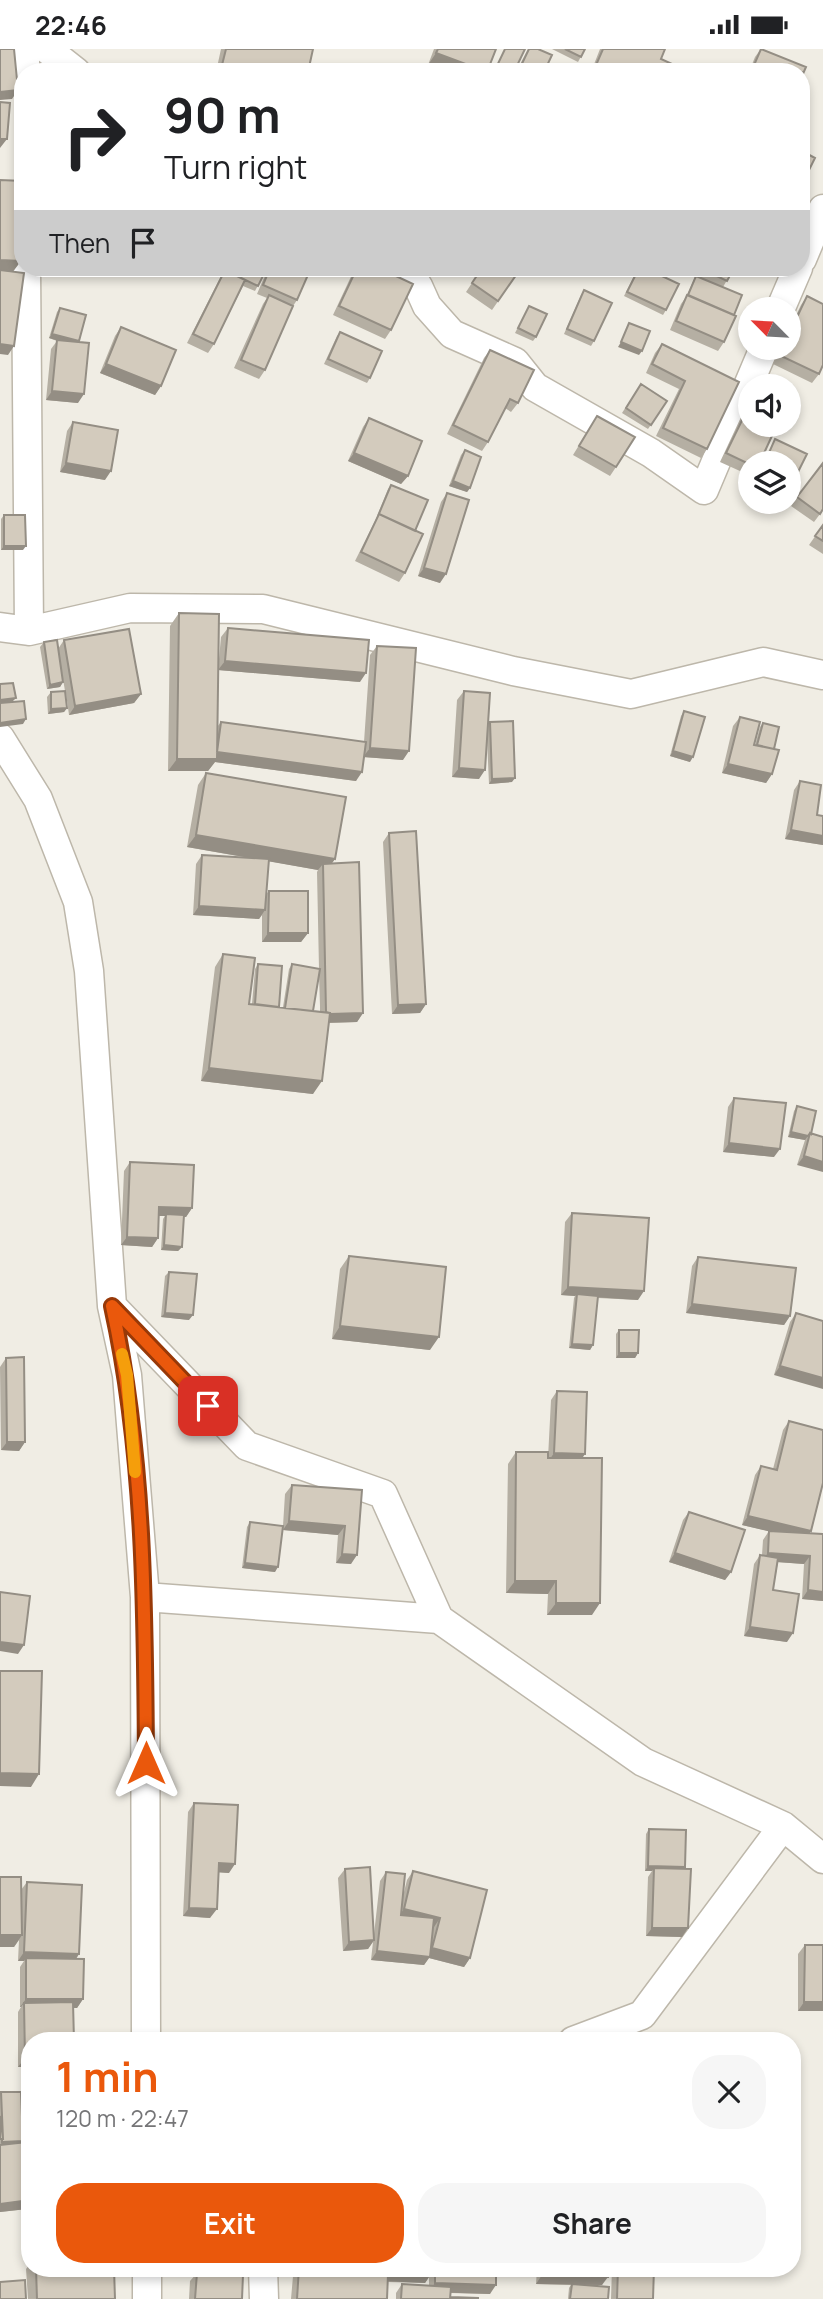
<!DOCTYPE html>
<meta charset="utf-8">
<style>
:root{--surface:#fff;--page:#f6f6f6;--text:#202124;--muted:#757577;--accent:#ea580c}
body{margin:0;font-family:Manrope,sans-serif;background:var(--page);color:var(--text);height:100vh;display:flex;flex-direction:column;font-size:26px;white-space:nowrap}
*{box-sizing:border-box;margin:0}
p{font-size:23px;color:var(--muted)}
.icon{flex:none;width:38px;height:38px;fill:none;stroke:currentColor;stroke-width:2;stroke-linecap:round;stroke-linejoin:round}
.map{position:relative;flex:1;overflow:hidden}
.sheet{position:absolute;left:21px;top:1983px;width:780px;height:245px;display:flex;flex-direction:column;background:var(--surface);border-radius:28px;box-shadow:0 4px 10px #0003}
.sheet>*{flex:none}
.banner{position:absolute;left:14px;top:14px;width:796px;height:214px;border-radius:28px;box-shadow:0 4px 10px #0003;background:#fff;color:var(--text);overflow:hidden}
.needle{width:46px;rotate:294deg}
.tools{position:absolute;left:738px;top:248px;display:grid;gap:14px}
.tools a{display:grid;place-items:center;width:63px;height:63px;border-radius:50%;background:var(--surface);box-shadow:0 4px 10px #0003;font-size:35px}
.pin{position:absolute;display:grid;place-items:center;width:60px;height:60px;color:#fff;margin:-30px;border-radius:14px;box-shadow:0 4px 10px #0006}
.me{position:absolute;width:77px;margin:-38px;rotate:0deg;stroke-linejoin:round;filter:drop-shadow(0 0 5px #0008)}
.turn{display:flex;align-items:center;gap:24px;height:147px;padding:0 35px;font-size:32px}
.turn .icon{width:91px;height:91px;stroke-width:2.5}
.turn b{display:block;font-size:49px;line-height:60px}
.then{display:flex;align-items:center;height:66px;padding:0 35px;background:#0003;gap:14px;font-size:26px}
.round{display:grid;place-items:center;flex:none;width:74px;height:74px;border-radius:28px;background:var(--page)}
.overview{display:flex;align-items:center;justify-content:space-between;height:119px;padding:0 35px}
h1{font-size:42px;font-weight:700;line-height:52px;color:var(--accent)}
.primary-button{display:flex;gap:14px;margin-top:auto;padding:14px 35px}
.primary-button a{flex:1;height:80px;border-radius:28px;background:var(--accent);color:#fff;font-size:28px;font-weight:700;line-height:80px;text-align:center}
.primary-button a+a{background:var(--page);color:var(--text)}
.status{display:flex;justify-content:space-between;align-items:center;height:49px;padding:0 35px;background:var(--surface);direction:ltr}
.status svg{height:19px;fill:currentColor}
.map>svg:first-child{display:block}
</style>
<div class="status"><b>22:46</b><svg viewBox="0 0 49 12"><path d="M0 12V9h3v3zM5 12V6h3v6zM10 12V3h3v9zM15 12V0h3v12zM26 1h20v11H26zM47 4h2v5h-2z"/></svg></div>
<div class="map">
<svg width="823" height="2250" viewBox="0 0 823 2250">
<rect width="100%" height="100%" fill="#f0ede4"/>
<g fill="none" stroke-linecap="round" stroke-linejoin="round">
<defs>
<path id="minor" d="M25 0V23
M47 0 76 23
M802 210 823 160
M26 219 29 582
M390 219 418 237 427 257 452 285 515 313 535 338 651 404 704 441 764 299
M780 261 798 219
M0 578 29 582 130 559 263 560 513 622 631 645 763 613 823 626
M0 689 38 750 78 853 89 922 112 1257 127 1326 145 1548 146 1992
M112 1257 247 1397 383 1445 439 1570 643 1713 783 1777 823 1810
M145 1548 439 1570
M573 1992 642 1966 783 1777
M263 2219 264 2250
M147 2250V2219"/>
</defs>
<use href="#minor" stroke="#bdb7aa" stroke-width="31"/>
<use href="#minor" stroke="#fff" stroke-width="28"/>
</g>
<path fill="#b5afa3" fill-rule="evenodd" d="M221 0H313L308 23H216Z
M434 0H496L487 23H445L428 16Z
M528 0H538L544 23H516Z
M552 0H585L578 13Z
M600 0H665L661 10 685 23H591Z
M761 0 802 23H749L755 8Z
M202 219H213L210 223Z
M222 219H267L255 242 243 237 214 295 208 304 187 294 221 227 219 226Z
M268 219H311L297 251 293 257 265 321 259 330 234 319 263 255 267 249 257 245Z
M355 219H379L391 281 385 290 333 266Z
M482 219H521L492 261 466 243Z
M638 219 666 261 663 266 624 247Z
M697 219H734L723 238 724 293 718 302 670 281 681 255 686 248 695 228 693 227Z
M584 241 594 292 591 297 564 285 581 246Z
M807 247 819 325 812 334 773 315 780 299H789V281L801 256Z
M529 257 536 288 533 292 515 284Z
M60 259 79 292 78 354 46 351 51 300 57 292 49 289 57 263Z
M121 278 161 337 155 346 100 324 115 287Z
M340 283 370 329 367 334 324 315 337 287Z
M662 295 739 333 707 400 701 409 656 387 679 340 646 324 655 304Z
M490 301 518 354 511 363 505 359 488 393 482 402 447 385 484 309Z
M641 335 667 352 648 380 622 364Z
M749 357 751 415V427L720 413 742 366Z
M597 367 616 418 610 427 573 406Z
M369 369 408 427 401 435 348 412 363 378Z
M73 373 105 431 60 423 67 382Z
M465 401 470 439 467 443 449 437 461 406Z
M823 414V461L814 473 791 457Z
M391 436 415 482 405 524 399 533 355 512 375 472 388 440Z
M447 444 440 534 418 527 441 453Z
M4 466 23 501H1V470Z
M823 476V505L809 496Z
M179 564 217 678 221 673 364 693 370 606 377 597 403 711 364 708 356 732 215 713 208 722H168L170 577Z
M228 579 360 633 218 621 221 588Z
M64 591 141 645 134 654 69 666 66 644 67 659 64 663 48 665 47 648 51 643 65 642 58 600Z
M44 593 63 633 60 638 47 640 40 598Z
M464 642 488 676 490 673 512 733 489 735 487 690 479 730 452 728 457 651Z
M684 662 690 713 670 707 681 667Z
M740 668 755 696 760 678 763 674 774 700 772 725 766 734 722 724 733 677Z
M206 724 335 810 332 814 363 964 357 973 329 974 313 1045 201 1032 215 918 223 905 249 955H252L255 920 258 915 279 958H283L289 920 292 915 319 920 317 823 318 821 268 812 266 845 269 842 308 884 301 893H262V866L259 870 193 866 196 815 202 806 249 809 187 798 198 736ZM319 926 320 957V962H313Z
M800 732 817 766 823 767V796L785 790 794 741Z
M389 784 426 955 420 964 392 965 383 793Z
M734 1049 774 1108 723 1103 728 1058Z
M797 1057 811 1085 823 1088 797 1116 805 1091 788 1088 794 1062Z
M130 1113 192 1159 186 1168H184L182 1198 178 1202 161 1201 163 1170 165 1167H159L158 1189 152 1198 121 1196 124 1122Z
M572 1164 638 1251 598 1249 593 1296 590 1301 569 1299 574 1249 575 1247 561 1246 565 1173Z
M349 1207 430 1301 332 1290 340 1220Z
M698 1208 790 1267 784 1276 686 1264 692 1217Z
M169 1223 189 1271 161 1268 165 1227Z
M796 1264 823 1272 774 1326 790 1273Z
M619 1281 638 1304 635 1309H616V1285Z
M6 1309 25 1393 19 1402 1 1401 0 1318Z
M557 1342 582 1409 592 1566H547L548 1545 506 1544 508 1415 516 1403 548 1409 551 1351Z
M789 1372 823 1552 802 1550 804 1515 778 1513 773 1541 787 1593 744 1587 754 1515 760 1506H762L763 1491 769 1482 742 1476 755 1426 761 1417 773 1420 783 1381Z
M292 1436 362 1441 351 1515 336 1514 338 1486 283 1481 275 1523 242 1519 247 1478 250 1473 283 1477 285 1445Z
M689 1463 731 1523 725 1531 669 1513 683 1471Z
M194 1754 229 1824 218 1823 210 1869 183 1867 188 1763Z
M649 1780 685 1818 684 1820 688 1879 682 1888 646 1887 648 1828 652 1822H645L646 1785Z
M345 1820 374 1885 380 1832 386 1823 402 1851 407 1831 413 1822 470 1909 464 1918 429 1909 424 1916 371 1911 373 1893 368 1900 343 1902 338 1829Z
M27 1833 79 1905 76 1910 83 1950 77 1959H74L30 2018H18V1963L21 1958H20V1918L24 1912H18L19 1891 14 1898 21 1841Z
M805 1896 823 1962H798V1905Z
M30 2026V2158V2156L27 2160 0 2163V2044L1 2043 22 2094 25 2093V2033Z
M30 2215V2219H114L115 2250H28L26 2220Z
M288 2219H376L374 2224 382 2225 383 2219H496L490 2245 450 2244V2250L451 2248 478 2250H396V2244L402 2235 429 2237V2228L425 2234 388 2233 387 2250H291L293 2227 297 2221 288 2220Z
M537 2219H609L602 2236H586L608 2250H568L569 2239 571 2236 536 2235Z
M612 2219H654L653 2250H611Z
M197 2224 242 2250H189L190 2232Z"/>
<path fill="#948e84" d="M436 4 486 23H445L428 16Z
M222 16 250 23H217Z
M18 41 12 50 0 51V43Z
M0 90H7L0 99Z
M0 211 21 212 12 224H0Z
M52 285 79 292 75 297 49 289Z
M621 293 642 302 639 306 618 298Z
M0 295 14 297 8 306 0 305Z
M106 315 161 337 155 346 100 324Z
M52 342 84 345 78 354 46 351Z
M354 404 408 427 401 435 348 412Z
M66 414 111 422 105 431 60 423Z
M453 432 470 439 467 443 449 437Z
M4 497H26L23 501H1Z
M424 519 446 525 440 534 418 527Z
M225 612 366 624 360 633 218 621Z
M63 633 60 638 47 640 50 636Z
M141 645 134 654 69 666 75 657Z
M16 649 12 653 0 655V651Z
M67 659 64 663 48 665 51 660Z
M26 670 23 675 0 678V674Z
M370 699 409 702 403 711 363 708Z
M673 702 693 708 690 713 670 707Z
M217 703 362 723 356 732 215 713 208 722H168L177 710Z
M728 715 772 725 766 734 722 724Z
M459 719 485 721 479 730 452 728Z
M515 729 512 733 489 735 492 730Z
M791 781 823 787V796L785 790Z
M196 786 335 810 326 822 323 815 318 821 187 798Z
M199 857 265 861 259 870 193 866Z
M268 884H308L301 893H262Z
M426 955 420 964 392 965 398 956Z
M363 964 357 973 320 974 326 965Z
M209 1019 322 1032 313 1045 201 1032Z
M791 1083 808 1087 805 1091 788 1088Z
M729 1094 780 1100 774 1108 723 1103Z
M804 1107 823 1113V1123L797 1116Z
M159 1158 192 1159 186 1168H166V1165L165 1167H153Z
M127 1188 158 1189 152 1198 121 1196Z
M164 1196 182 1198 178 1202 161 1201Z
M568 1238 644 1242 638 1251 577 1247V1245L575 1247 561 1246Z
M692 1255 790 1267 784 1276 686 1264Z
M165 1264 193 1266 189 1271 161 1268Z
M340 1277 439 1288 430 1301 332 1290Z
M572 1295 593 1296 590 1301 569 1299Z
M619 1304H638L635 1309H616Z
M780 1317 823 1329V1340L774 1326Z
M7 1393H25L19 1402 1 1401Z
M554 1404 585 1405 579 1414 548 1413Z
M748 1467 811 1482 805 1491 742 1476Z
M289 1472 345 1477 338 1486 283 1481Z
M675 1504 731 1523 725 1531 669 1513Z
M768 1504 810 1507 804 1515 761 1512Z
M342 1505 357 1506 351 1515 336 1514Z
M245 1514 278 1518 275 1523 242 1519Z
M515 1532H556L548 1545 506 1544Z
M808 1541 823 1543V1552L802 1550Z
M556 1554H600L592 1566H547Z
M750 1578 793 1584 787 1593 744 1587Z
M0 1593 24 1596 18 1605 0 1602Z
M0 1724 39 1725 31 1738 0 1737Z
M219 1814 235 1815 229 1824 213 1823Z
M648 1817 685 1818 682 1823 654 1819 652 1822H645Z
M189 1859 217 1860 210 1869 183 1867Z
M404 1860 440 1869 434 1878 398 1868Z
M652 1879H688L682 1888 646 1887Z
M0 1886H22L14 1898H0Z
M374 1891 368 1900 343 1902 349 1893Z
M432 1899 470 1909 464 1918 429 1909 424 1916 371 1911 377 1902 427 1907Z
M24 1903 79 1905 73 1914 26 1909 24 1912H18Z
M26 1950H83L77 1959 24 1958V1954L21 1958H20Z
M804 1953H823V1962H798Z
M25 2009H30V2018H18Z
M23 2092 20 2097H0L2 2093Z
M30 2151V2156L27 2160 0 2163V2155Z
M289 2219H299L297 2221 288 2220Z
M299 2219H357L376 2221 369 2230Z
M388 2224 431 2225 425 2234 382 2232Z
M542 2226 608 2228 602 2236 536 2235Z
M435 2234 496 2236 490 2245 428 2243Z"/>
<path fill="#d3cbbd" stroke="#948e84" stroke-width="2" d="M0 0H14L18 41 0 43Z
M226 0H313L308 23H250L222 16Z
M438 0H496L487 23 436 4Z
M505 0H525L514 23H494Z
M529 0H538L552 6 544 23H518Z
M565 0H585L581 8Z
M603 0H665L661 10 685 21V23H593Z
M761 0 806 18 802 27V23H751Z
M0 53 10 54 7 90H0Z
M802 102 815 109 802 135Z
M0 131 23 132V179L21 212 0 211Z
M802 159 806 162 802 170Z
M223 219H267L258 237 225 221 224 222 222 221Z
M270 219H311L297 251 263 236Z
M357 219H379L413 235 391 281 339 257Z
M482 219H521L498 252 472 234Z
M639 219H645L679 235 666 261 627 243Z
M700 219H734L727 232Z
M0 221 24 224 14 297 0 295Z
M225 221 245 231 214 295 193 285Z
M696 227 742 246 734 266 688 246Z
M584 241 612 254 594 292 567 280Z
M269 246 293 257 265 321 241 311Z
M687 246 736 267 724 293 676 272Z
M807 247 823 255V316L819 325 779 306 782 299H789V285Z
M529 257 547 265 536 288 518 279Z
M60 259 86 266 79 292 52 285Z
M629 274 650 282 642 302 621 293Z
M121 278 176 301 161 337 106 315Z
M340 283 382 302 370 329 328 310Z
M57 291 89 294 84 345 52 342Z
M662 295 739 333 707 400 663 379 685 332 652 315Z
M490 301 534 321 518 354 510 350 488 393 453 376Z
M641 335 667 352 651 376 626 359Z
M749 357 751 358V376H777L759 415 751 416 726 404Z
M597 367 635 388 616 418 579 397Z
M369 369 422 392 408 427 354 404Z
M73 373 118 381 111 422 66 414Z
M775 390 807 405 790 439 789 415H764Z
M465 401 481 408 470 439 453 432Z
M823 414V460L820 465 797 448Z
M391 436 428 451 415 482 379 465 378 467Z
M447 444 469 451 446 525 424 519Z
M379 465 423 485 405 524 361 503Z
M4 466H25L26 497H4Z
M823 476V492L815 487Z
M179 564 219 565 217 710H177Z
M228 579 369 591 366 624 225 612Z
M129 580 141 645 75 657 64 591Z
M57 591 63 633 50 636 44 593Z
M377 597 416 599 409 702 370 699Z
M13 634 16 649 0 651V635Z
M65 642 67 659 51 660V643Z
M464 642 490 644 485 721 459 719Z
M24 652 26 670 0 674V654Z
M684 662 705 668 693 708 673 702Z
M740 668 760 673 754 696 779 701 772 725 728 715Z
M513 672 515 729 492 730 490 673Z
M221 673 366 693 362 723 217 703Z
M763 674 779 678 774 700 757 696Z
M206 724 346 748 335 810 196 786Z
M800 732 821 736 817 766 823 767V787L791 781Z
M416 782 426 955 398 956 389 784Z
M202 806 269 810 265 861 199 857Z
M359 813 363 964 330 965V964L326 963 323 815Z
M269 842H308V884H268Z
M223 905 255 909 249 955 330 964 322 1032 209 1019Z
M258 915 282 917 279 958 255 955Z
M292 915 320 920 313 962 285 959Z
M734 1049 786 1054 780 1100 729 1094Z
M797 1057 816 1062 811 1085 810 1084 808 1087 791 1083Z
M810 1084 823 1088V1113L804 1107Z
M130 1113 194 1116 192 1159 159 1158 158 1189 127 1188Z
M572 1164 649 1169 644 1242 568 1238Z
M166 1165 184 1166 182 1198 164 1196Z
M349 1207 446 1218 439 1288 340 1277Z
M698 1208 796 1219 790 1267 692 1255Z
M169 1223 197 1225 193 1266 165 1264Z
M577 1245 598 1247 593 1296 572 1295Z
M796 1264 823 1272V1329L780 1317Z
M619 1281H639L638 1304H619Z
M24 1308 25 1393H7L6 1309Z
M557 1342 587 1343 585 1405 554 1404Z
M789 1372 823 1381V1434L811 1482 748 1467 761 1417 777 1421Z
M516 1403H548V1409H602L600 1554H556V1532H515Z
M292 1436 362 1441 357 1506 342 1505 345 1477 289 1472Z
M689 1463 745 1481 731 1523 675 1504Z
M250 1473 283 1477 278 1518 245 1514Z
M769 1482 823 1485V1543L808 1541 810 1507 768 1504Z
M760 1506 778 1509 773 1541 799 1545 793 1584 750 1578Z
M0 1543 30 1547 24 1596 0 1593Z
M0 1622H42L39 1725 0 1724Z
M194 1754 238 1756 235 1815 219 1814 217 1860 189 1859Z
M649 1780 686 1781 685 1818 648 1817Z
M370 1818 374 1891 349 1893 345 1820Z
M654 1819 691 1820 688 1879H652Z
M413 1822 487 1841 470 1909 432 1899 440 1869 404 1860Z
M386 1823 405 1825 401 1866 434 1869 430 1908 377 1902Z
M0 1828H21L22 1886H0Z
M27 1833 82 1836 79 1905 24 1903Z
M805 1896H823V1953H804Z
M26 1909 84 1910 83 1950H26Z
M73 1953 74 1992H30V2009H25L24 1954Z
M1 2043H21L23 2092 2 2093V2090H3Z
M0 2067 3 2090H0Z
M27 2093 30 2116V2151L0 2155V2096Z
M36 2219H114L115 2250H37Z
M299 2219 388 2225 387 2250H297Z
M357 2219H376V2221Z
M388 2219H431V2225L388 2224Z
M435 2219H496V2236L435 2234Z
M543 2219H609L608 2228 542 2226Z
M618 2219H654L653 2250H617Z
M197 2224 243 2226 242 2250H195Z
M25 2231 26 2250H0V2233Z
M402 2235 451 2238 450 2250H401Z
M572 2235 609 2238 608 2250H570Z
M451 2248 478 2249V2250H451Z"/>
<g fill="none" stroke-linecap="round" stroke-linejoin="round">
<defs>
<path id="route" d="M146 1714C145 1562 145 1407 112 1257L208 1357"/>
</defs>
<use href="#route" stroke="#983908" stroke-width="18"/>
<use href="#route" stroke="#ea580c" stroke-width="12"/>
<path stroke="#f59e0b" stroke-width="12" d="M122 1305 127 1326 135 1423"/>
</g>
</svg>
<div class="tools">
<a><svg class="needle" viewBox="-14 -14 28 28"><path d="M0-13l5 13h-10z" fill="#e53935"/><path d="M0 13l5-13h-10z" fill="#757577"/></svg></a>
<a><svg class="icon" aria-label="sound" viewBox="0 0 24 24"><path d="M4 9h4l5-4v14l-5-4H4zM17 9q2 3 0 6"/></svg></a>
<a><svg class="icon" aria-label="layers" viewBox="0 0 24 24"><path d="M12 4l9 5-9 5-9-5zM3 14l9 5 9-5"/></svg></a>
</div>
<div class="pin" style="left:208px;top:1357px;background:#d93025"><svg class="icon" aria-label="arrive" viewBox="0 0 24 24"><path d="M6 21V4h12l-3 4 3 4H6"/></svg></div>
<svg class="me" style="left:146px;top:1714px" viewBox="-20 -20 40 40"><path d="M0-17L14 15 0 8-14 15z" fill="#ea580c" stroke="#fff" stroke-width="4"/></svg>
<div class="banner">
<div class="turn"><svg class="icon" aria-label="right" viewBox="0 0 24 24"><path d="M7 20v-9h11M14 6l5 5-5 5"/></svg><div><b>90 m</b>Turn right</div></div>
<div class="then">Then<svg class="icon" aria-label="arrive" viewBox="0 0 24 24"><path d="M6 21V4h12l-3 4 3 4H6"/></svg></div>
</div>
<section class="sheet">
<div class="overview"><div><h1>1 min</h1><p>120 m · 22:47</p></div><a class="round"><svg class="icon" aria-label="close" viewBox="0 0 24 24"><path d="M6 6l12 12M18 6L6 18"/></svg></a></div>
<div class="primary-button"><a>Exit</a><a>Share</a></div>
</section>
</div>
